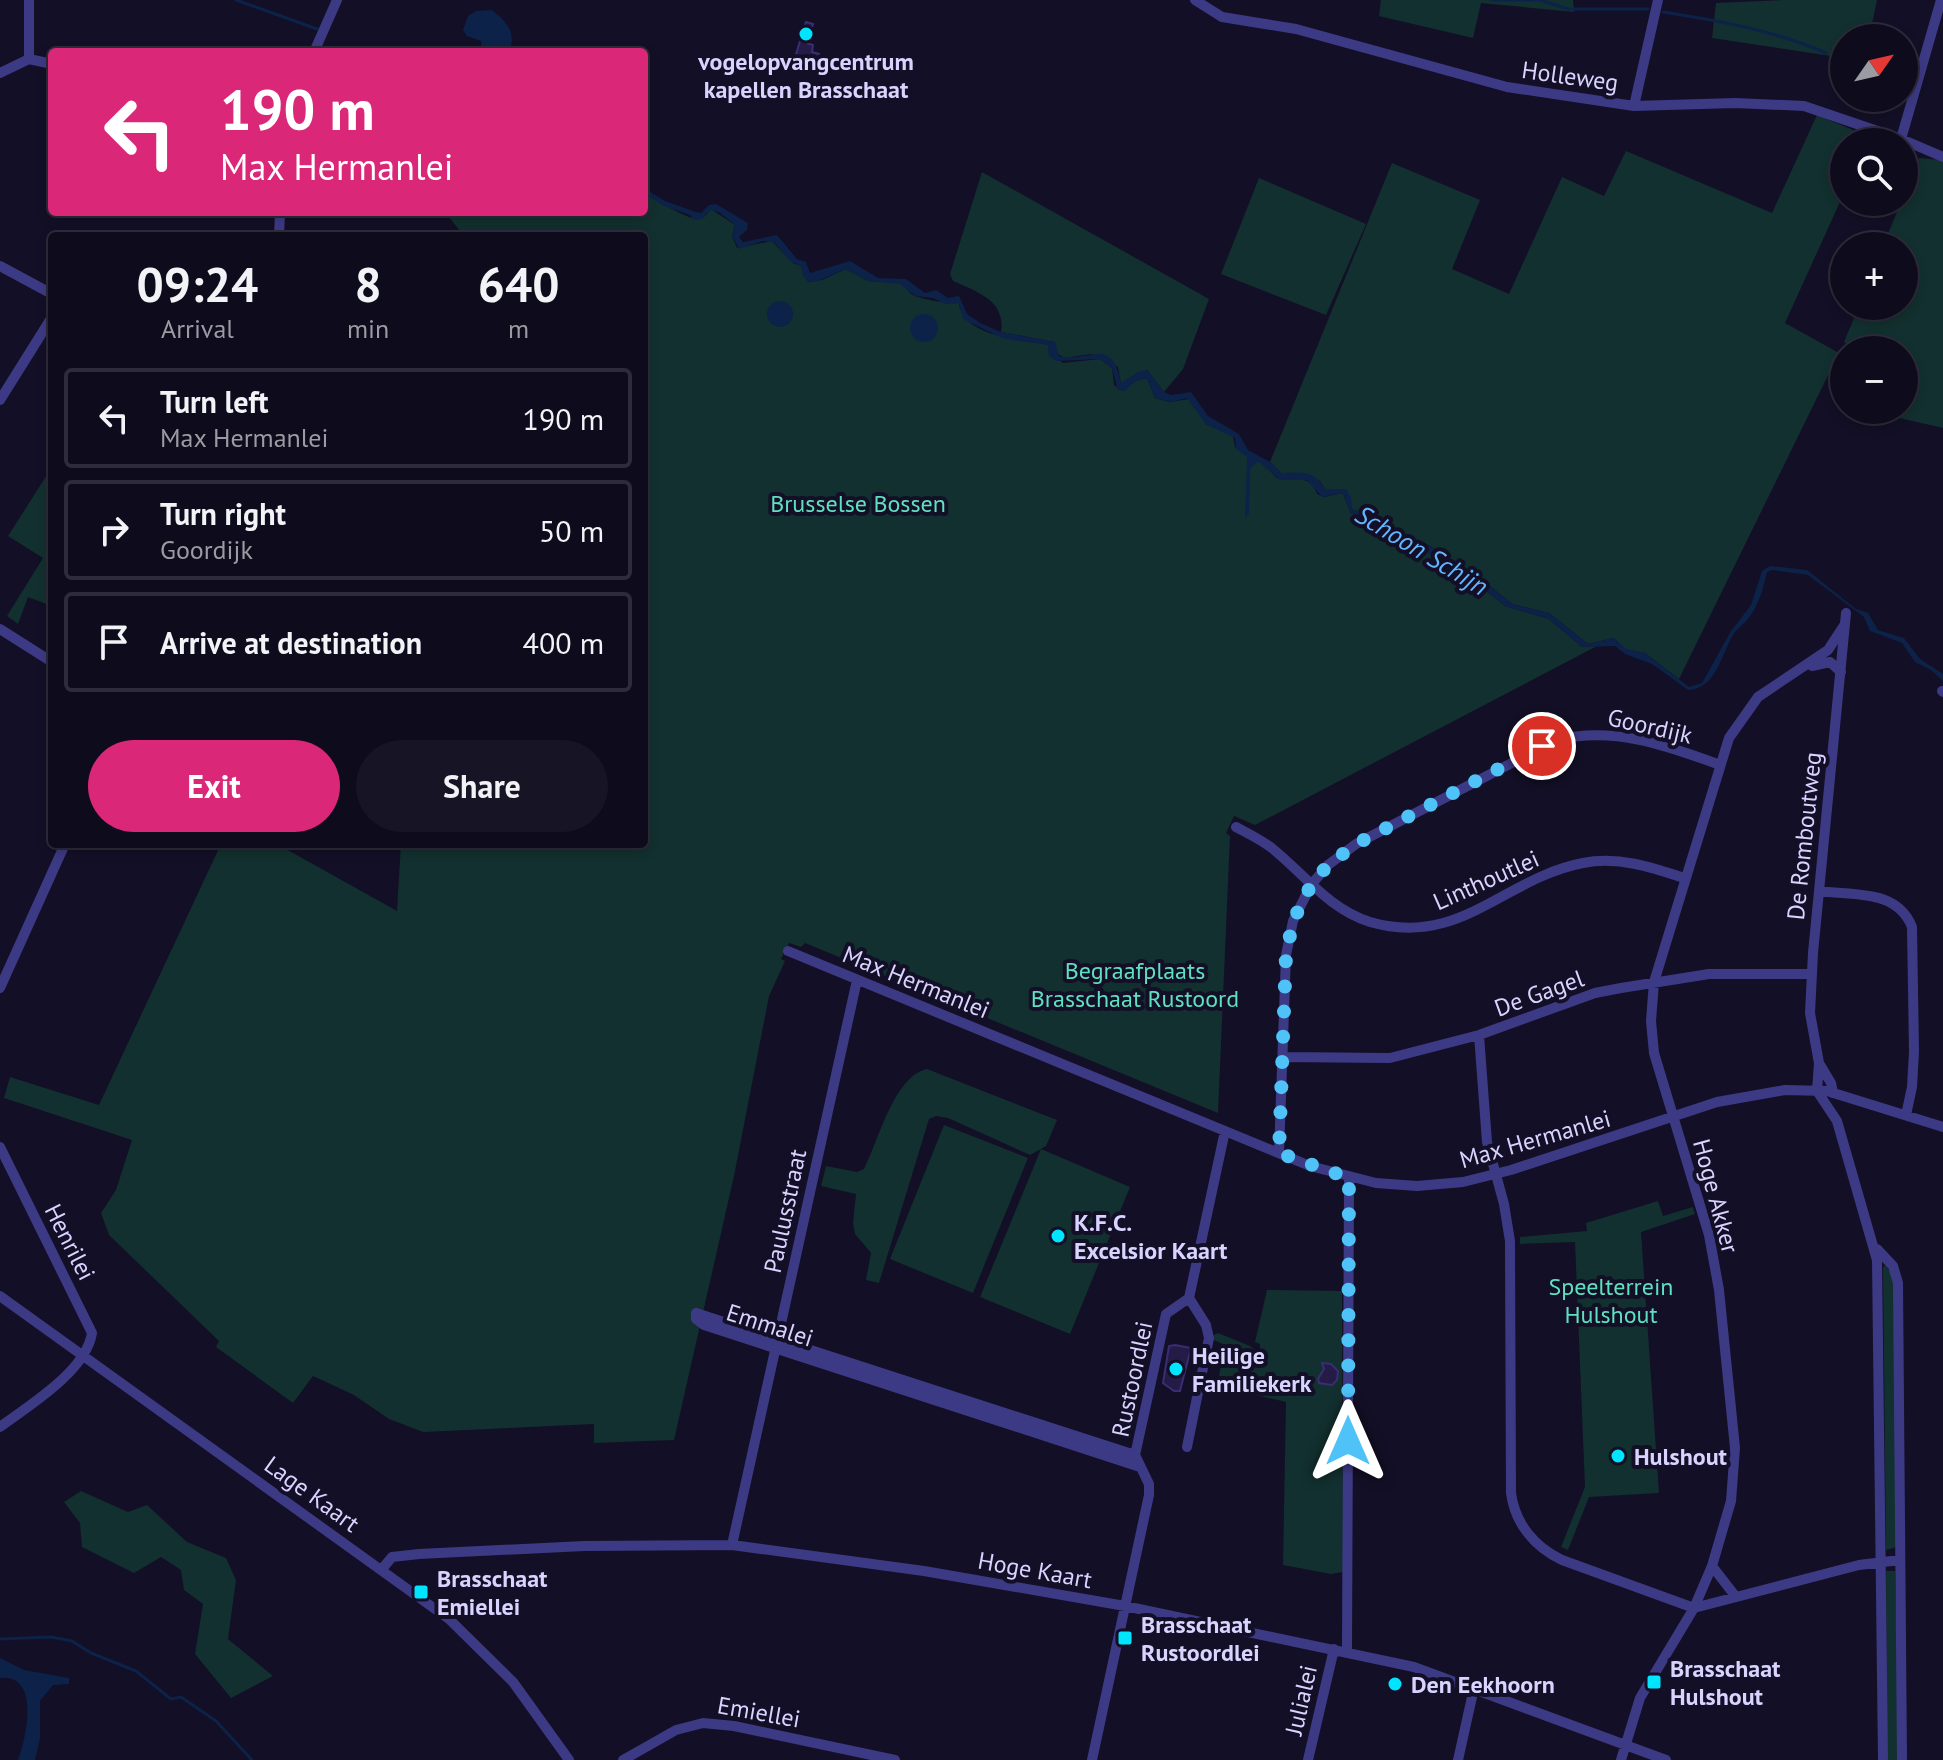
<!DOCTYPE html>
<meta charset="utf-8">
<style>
:root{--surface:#0e0b1c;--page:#171425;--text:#f1f3f6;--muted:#9b9ba3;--line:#2e2b3b;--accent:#db2777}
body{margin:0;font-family:"PT Sans",sans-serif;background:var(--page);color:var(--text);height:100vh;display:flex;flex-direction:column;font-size:30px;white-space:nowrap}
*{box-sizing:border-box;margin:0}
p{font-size:26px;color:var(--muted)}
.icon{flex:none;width:44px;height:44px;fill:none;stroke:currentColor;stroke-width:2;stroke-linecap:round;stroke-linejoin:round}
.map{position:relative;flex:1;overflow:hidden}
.details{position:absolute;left:48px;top:232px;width:600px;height:616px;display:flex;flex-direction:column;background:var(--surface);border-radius:8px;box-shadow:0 4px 12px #0003,0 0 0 2px var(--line)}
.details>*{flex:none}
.top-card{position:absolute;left:48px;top:48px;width:600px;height:168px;border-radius:8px;box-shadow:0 4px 12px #0003,0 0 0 2px var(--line);background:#db2777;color:#fff;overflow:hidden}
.needle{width:52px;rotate:56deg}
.controls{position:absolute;left:1830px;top:24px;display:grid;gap:16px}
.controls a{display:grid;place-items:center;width:88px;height:88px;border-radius:50%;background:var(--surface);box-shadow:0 4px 12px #0003,0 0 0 2px var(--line);font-size:40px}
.pin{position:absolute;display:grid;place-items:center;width:68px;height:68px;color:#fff;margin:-34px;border:4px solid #fff;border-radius:50%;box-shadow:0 2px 8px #0007}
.me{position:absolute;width:88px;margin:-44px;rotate:0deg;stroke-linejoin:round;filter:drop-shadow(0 0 6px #0008)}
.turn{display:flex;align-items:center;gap:28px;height:168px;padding:0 40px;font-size:36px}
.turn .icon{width:104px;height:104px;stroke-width:2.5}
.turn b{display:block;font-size:56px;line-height:68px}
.eta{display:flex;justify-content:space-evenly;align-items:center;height:136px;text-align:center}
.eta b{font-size:48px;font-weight:700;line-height:56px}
.button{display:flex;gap:16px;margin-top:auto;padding:16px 40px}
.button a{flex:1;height:92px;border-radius:48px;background:var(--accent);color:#fff;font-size:32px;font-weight:700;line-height:92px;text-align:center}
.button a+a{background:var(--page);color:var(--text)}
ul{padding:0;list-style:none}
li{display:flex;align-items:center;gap:24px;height:100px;margin:0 16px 12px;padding:0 24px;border:4px solid var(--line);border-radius:8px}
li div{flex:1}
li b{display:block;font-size:30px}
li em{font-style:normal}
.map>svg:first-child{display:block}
</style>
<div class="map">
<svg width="1943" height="1760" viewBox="0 0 1943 1760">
<rect width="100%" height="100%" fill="#130f26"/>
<path fill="#12302f" d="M1381 0H1573L1574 12 1481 3 1473 38 1379 16Z
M1783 0H1877L1869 38H1844V58L1712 38 1716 3Z
M1817 115 1870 137 1868 142H1844V193L1785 323 1839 353 1679 679 1645 653 1625 649 1614 638 1588 644 1549 613 1512 604 1472 571 1448 566 1431 546 1400 536 1389 525 1352 509 1346 489H1325L1320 481 1281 473 1270 462 1392 163 1480 200 1452 269 1509 294 1562 177 1604 196 1626 151 1772 213Z
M1919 158 1943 160V428L1882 414 1883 410H1904V350H1857L1844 342 1859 306H1904V246H1883L1901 202H1904Z
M982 172 1209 299 1183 369 1164 392 1147 370 1121 384 1118 367 1091 354 1065 358 1056 353 1055 342 1001 332C1006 301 978 292 953 281L950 274Z
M1259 178 1366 224 1326 315 1221 274Z
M644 193C655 198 692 224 702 218 706 216 708 212 711 209L735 225 732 236 737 248 772 241 793 263 801 266 808 282 822 280 846 269 868 281 900 283C906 287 909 294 915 296 926 300 948 304 959 303 962 336 1022 341 1048 344L1049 353 1063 363 1100 359 1112 368 1114 385 1124 391 1135 381 1147 378 1155 398 1170 402 1189 399 1206 424 1233 436 1235 447 1263 464 1277 478C1294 483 1310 472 1317 494L1324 497 1343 493 1351 514 1382 528 1402 544 1428 552 1453 573 1465 574 1505 606 1549 619 1582 647 1597 646 1255 825 1234 816 1226 833 1230 836 1218 1113 805 943 801 947 789 943 781 959 785 961 769 996 734 1176 674 1440 594 1443V1424L423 1432 389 1419 354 1395 313 1376 293 1403 216 1347 219 1341 109 1235 101 1213 116 1190 132 1140 4 1098 10 1077 99 1105 221 844H277L397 911 401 844H644V236H464L445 212H562V216H565V212H644Z
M52 467V606L28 597 18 624 7 616 43 558 8 536Z
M927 1069 1057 1120 1046 1146 1030 1155 948 1118 936 1116 929 1119 879 1283 866 1280 871 1253 855 1234 853 1223 856 1194 821 1186 826 1166 857 1172 864 1169C879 1140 894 1076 927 1069Z
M944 1125 1028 1158 973 1293 890 1259Z
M1041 1149 1130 1187 1070 1334 980 1297Z
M1658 1201 1663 1216 1693 1207 1695 1214 1641 1232 1659 1493 1589 1497 1568 1550 1561 1547 1585 1487 1575 1242 1520 1244V1237L1587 1231 1586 1223Z
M1885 1265 1894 1276 1897 1547 1886 1550 1883 1268Z
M1267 1290 1342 1291 1343 1572 1331 1574 1283 1565 1286 1402 1217 1386 1225 1345 1214 1340V1335L1218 1333 1250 1346 1255 1350 1253 1360 1259 1361 1260 1344 1255 1342Z
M81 1491 128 1512 147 1505 187 1542 226 1558 236 1580 228 1639 273 1676 231 1698 195 1654 203 1604 184 1590 181 1570 161 1557 134 1573 82 1547 80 1523 64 1502Z
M1886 1571H1895L1899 1760H1887Z"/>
<path fill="#0c2248" d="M492 10C507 22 517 33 509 52H482L481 41 467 36 463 30 468 16 476 11Z
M644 188 665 201 696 212 701 213 709 205 716 204 748 223 747 230 739 237 743 242 777 235 797 259 806 262 810 273 850 261 878 278 906 279 925 293 936 290 948 298 959 296 967 314 982 324 1001 332 1055 342 1059 356C1092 363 1111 335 1121 383L1140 371 1147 370 1164 392 1171 395 1191 392 1208 416 1239 434 1248 450 1270 462 1281 473C1301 472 1314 470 1325 489H1346L1351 498 1352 509 1386 522 1400 536 1431 546 1448 566 1472 571 1512 604 1549 613 1588 644 1614 638 1626 649 1645 653 1689 687 1702 683 1731 631 1751 605 1762 571 1770 566 1807 570 1856 609 1868 613 1878 630 1904 638 1920 659 1943 674V681L1931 670 1915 662 1902 643 1870 631 1864 617 1808 575 1772 570 1767 572C1763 589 1759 605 1748 619 1744 624 1738 628 1734 633 1722 652 1717 689 1688 690L1652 664 1625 654 1615 646 1582 647 1549 619 1505 606 1465 574 1453 573 1438 565 1428 552 1402 544 1382 528 1351 514 1343 493 1322 497 1307 480H1280L1258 461 1250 469 1249 514 1245 518 1247 457 1236 449 1235 438 1206 424 1187 398 1172 402 1155 398 1147 378 1136 381 1124 391 1118 390 1112 368 1100 359 1056 361 1049 356 1048 345 1002 338 963 319 959 303 945 304 933 298 915 296 900 284 868 281 846 269 818 281 808 282 803 276 801 266 790 261 774 242 763 241 739 249 732 236 735 225 719 212 710 210 702 219 694 220 690 215 664 206 644 193Z
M767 314a13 13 0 1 1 26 0a13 13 0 1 1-26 0Z
M910 328a14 14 0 1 1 28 0a14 14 0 1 1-28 0Z
M0 1658 24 1670 69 1678V1684L53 1685 40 1701V1738L35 1760H18C26 1738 41 1674 0 1678Z"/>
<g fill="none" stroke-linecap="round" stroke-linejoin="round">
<path stroke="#0c2248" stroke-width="3" d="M236 0 317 29
M1492 0H1540L1568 9H1648
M1663 12C1720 21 1773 30 1826 53
M1838 58 1844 61
M1904 69 1913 70
M0 1639 51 1637 72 1641 91 1653 136 1671 171 1699 181 1697 216 1721 252 1760"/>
</g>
<path fill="#241b47" stroke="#3b2d73" stroke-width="2" d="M806 22 813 24 807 43 813 45 812 52 819 54 817 61 796 54Z
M1175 1345 1191 1348 1180 1391H1174L1163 1383 1169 1346Z
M1322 1363 1331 1364 1338 1371 1337 1380 1332 1385 1319 1383 1318 1379 1324 1369Z"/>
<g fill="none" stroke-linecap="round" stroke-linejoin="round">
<path stroke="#3d3a85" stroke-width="10" d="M1195 0 1222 17 1296 29 1507 87 1634 106 1735 103 1804 106 1901 139 1943 157
M314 52 337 0
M29 59V0
M29 59 52 64
M0 73 29 59
M1634 106 1658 0
M1901 139 1941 0
M279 236 280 212
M0 266 52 294
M0 400 52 317
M1846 613 1813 953 1810 1013 1819 1063 1817 1091 1837 1121 1877 1260 1883 1760
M0 629 52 662
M1812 666 1830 662 1841 672
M1942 691 1943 692
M1236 827C1249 834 1262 840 1273 849 1305 875 1329 909 1370 922 1460 948 1504 878 1583 863 1618 856 1651 867 1684 878
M1819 891C1854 896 1897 889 1912 927L1914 1052 1912 1087 1906 1115
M788 951 1310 1166 1376 1183 1417 1186 1463 1182 1511 1170 1717 1102 1785 1090 1827 1091 1943 1127
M0 988 65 844
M1479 1035 1487 1142 1504 1204 1510 1241 1511 1493C1515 1524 1535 1547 1562 1560L1694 1608 1859 1565 1900 1560
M1283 1057 1390 1058 1479 1035 1595 993 1621 988 1709 974H1811
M1819 1063 1831 1083 1833 1093
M0 1147 92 1333C86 1371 30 1405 0 1427
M1279 1153 1286 955 1293 921 1311 885 1328 865 1356 844 1556 740C1613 726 1666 745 1720 765
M1877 1249 1893 1266 1898 1283 1902 1760
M0 1296 449 1619 513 1682 569 1760
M696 1313V1319L704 1325 1140 1467
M696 1313 1135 1455
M1187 1447 1209 1338 1206 1325 1189 1298 1225 1131
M732 1545 857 980
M1712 1566 1736 1597
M382 1569 392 1557 419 1554 584 1546 732 1545 924 1571 1125 1606 1414 1667 1666 1760
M1347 1652 1349 1178
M623 1760 676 1730 703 1723 734 1726 895 1760
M1092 1760 1149 1495V1484L1135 1455 1166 1314 1189 1298
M1308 1760 1334 1649
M1458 1760 1474 1688
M1621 1760 1640 1698 1694 1608 1712 1566 1731 1501 1735 1448 1719 1290 1709 1235 1654 1053 1651 1021 1654 982 1729 738 1758 697 1828 650 1845 624"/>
</g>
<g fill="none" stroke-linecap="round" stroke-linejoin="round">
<path stroke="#4fc3f7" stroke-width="14" stroke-dasharray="0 25.2" d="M1348 1441 1349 1178 1279 1153 1286 955 1293 921 1311 885 1328 865 1356 844 1542 746"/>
</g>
<g fill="#00e5ff" stroke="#130f26" stroke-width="3">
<circle cx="806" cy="34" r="8"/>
<circle cx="1058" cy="1236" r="8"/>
<circle cx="1176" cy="1369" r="8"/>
<circle cx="1618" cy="1456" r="8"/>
<rect x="413" y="1584" width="16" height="16" rx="4"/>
<rect x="1117" y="1630" width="16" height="16" rx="4"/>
<rect x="1646" y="1674" width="16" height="16" rx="4"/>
<circle cx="1395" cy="1684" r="8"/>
</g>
<g text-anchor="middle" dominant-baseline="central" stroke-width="8" stroke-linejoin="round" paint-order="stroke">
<g font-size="24" font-weight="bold" fill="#d9d4ff" stroke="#130f26" text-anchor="start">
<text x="806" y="61" text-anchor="middle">vogelopvangcentrum<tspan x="806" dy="28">kapellen Brasschaat</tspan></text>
<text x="1074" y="1222">K.F.C.<tspan x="1074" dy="28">Excelsior Kaart</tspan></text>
<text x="1192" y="1355">Heilige<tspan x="1192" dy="28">Familiekerk</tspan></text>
<text x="1634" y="1456">Hulshout</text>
<text x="437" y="1578">Brasschaat<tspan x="437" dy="28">Emiellei</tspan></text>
<text x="1141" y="1624">Brasschaat<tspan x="1141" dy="28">Rustoordlei</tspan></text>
<text x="1670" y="1668">Brasschaat<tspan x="1670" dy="28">Hulshout</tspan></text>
<text x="1411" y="1684">Den Eekhoorn</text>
</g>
<g font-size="24" fill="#d9d4ff" stroke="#130f26">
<text transform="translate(1570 76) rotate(8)">Holleweg</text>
<text transform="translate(1650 726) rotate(13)">Goordijk</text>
<text transform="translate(1804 836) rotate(-84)">De Romboutweg</text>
<text transform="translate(1486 880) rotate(-24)">Linthoutlei</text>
<text transform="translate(916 982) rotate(22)">Max Hermanlei</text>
<text transform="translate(1539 993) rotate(-20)">De Gagel</text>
<text transform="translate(1535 1139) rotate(-16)">Max Hermanlei</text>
<text transform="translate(1716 1196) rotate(75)">Hoge Akker</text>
<text transform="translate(785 1211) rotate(-78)">Paulusstraat</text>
<text transform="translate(70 1242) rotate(63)">Henrilei</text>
<text transform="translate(770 1325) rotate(18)">Emmalei</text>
<text transform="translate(1132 1379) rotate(-78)">Rustoordlei</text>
<text transform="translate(312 1494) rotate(36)">Lage Kaart</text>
<text transform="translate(1035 1570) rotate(10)">Hoge Kaart</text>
<text transform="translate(1301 1700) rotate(-77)">Julialei</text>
<text transform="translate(759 1712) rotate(10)">Emiellei</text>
</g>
<g font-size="24" fill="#5fe0c0" stroke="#130f26">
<text x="858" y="503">Brusselse Bossen</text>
<text x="1135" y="970">Begraafplaats<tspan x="1135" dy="28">Brasschaat Rustoord</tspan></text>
<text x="1611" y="1286">Speelterrein<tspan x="1611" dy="28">Hulshout</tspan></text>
</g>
<g font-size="26" font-style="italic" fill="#62b6ff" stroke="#130f26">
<text transform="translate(1422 550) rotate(31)">Schoon Schijn</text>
</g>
</g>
</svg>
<div class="controls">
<a><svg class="needle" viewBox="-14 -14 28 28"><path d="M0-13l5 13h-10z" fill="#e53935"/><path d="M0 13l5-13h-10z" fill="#9b9ba3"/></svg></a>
<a><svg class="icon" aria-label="search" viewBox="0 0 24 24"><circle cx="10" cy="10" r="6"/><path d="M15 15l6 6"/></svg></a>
<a>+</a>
<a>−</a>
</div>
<div class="pin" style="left:1542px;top:746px;background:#d93025"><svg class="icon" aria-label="arrive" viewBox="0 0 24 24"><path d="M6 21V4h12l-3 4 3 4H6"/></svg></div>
<svg class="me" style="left:1348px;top:1441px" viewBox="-20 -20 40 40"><path d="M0-17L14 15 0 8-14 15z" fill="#4fc3f7" stroke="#fff" stroke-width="4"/></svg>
<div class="top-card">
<div class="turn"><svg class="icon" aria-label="left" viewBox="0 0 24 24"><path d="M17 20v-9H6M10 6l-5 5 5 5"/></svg><div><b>190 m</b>Max Hermanlei</div></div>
</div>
<section class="details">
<div class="eta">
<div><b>09:24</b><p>Arrival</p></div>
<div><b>8</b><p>min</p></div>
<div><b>640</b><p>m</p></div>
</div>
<ul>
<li><svg class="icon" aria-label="left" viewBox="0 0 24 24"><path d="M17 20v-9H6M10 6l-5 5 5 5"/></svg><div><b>Turn left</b><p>Max Hermanlei</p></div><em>190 m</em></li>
<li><svg class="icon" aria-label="right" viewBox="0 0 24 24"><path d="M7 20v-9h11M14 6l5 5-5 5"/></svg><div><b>Turn right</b><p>Goordijk</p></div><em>50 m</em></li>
<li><svg class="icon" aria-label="arrive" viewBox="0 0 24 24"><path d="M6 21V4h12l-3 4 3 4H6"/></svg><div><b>Arrive at destination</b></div><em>400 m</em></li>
</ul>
<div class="button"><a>Exit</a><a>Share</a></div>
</section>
</div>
